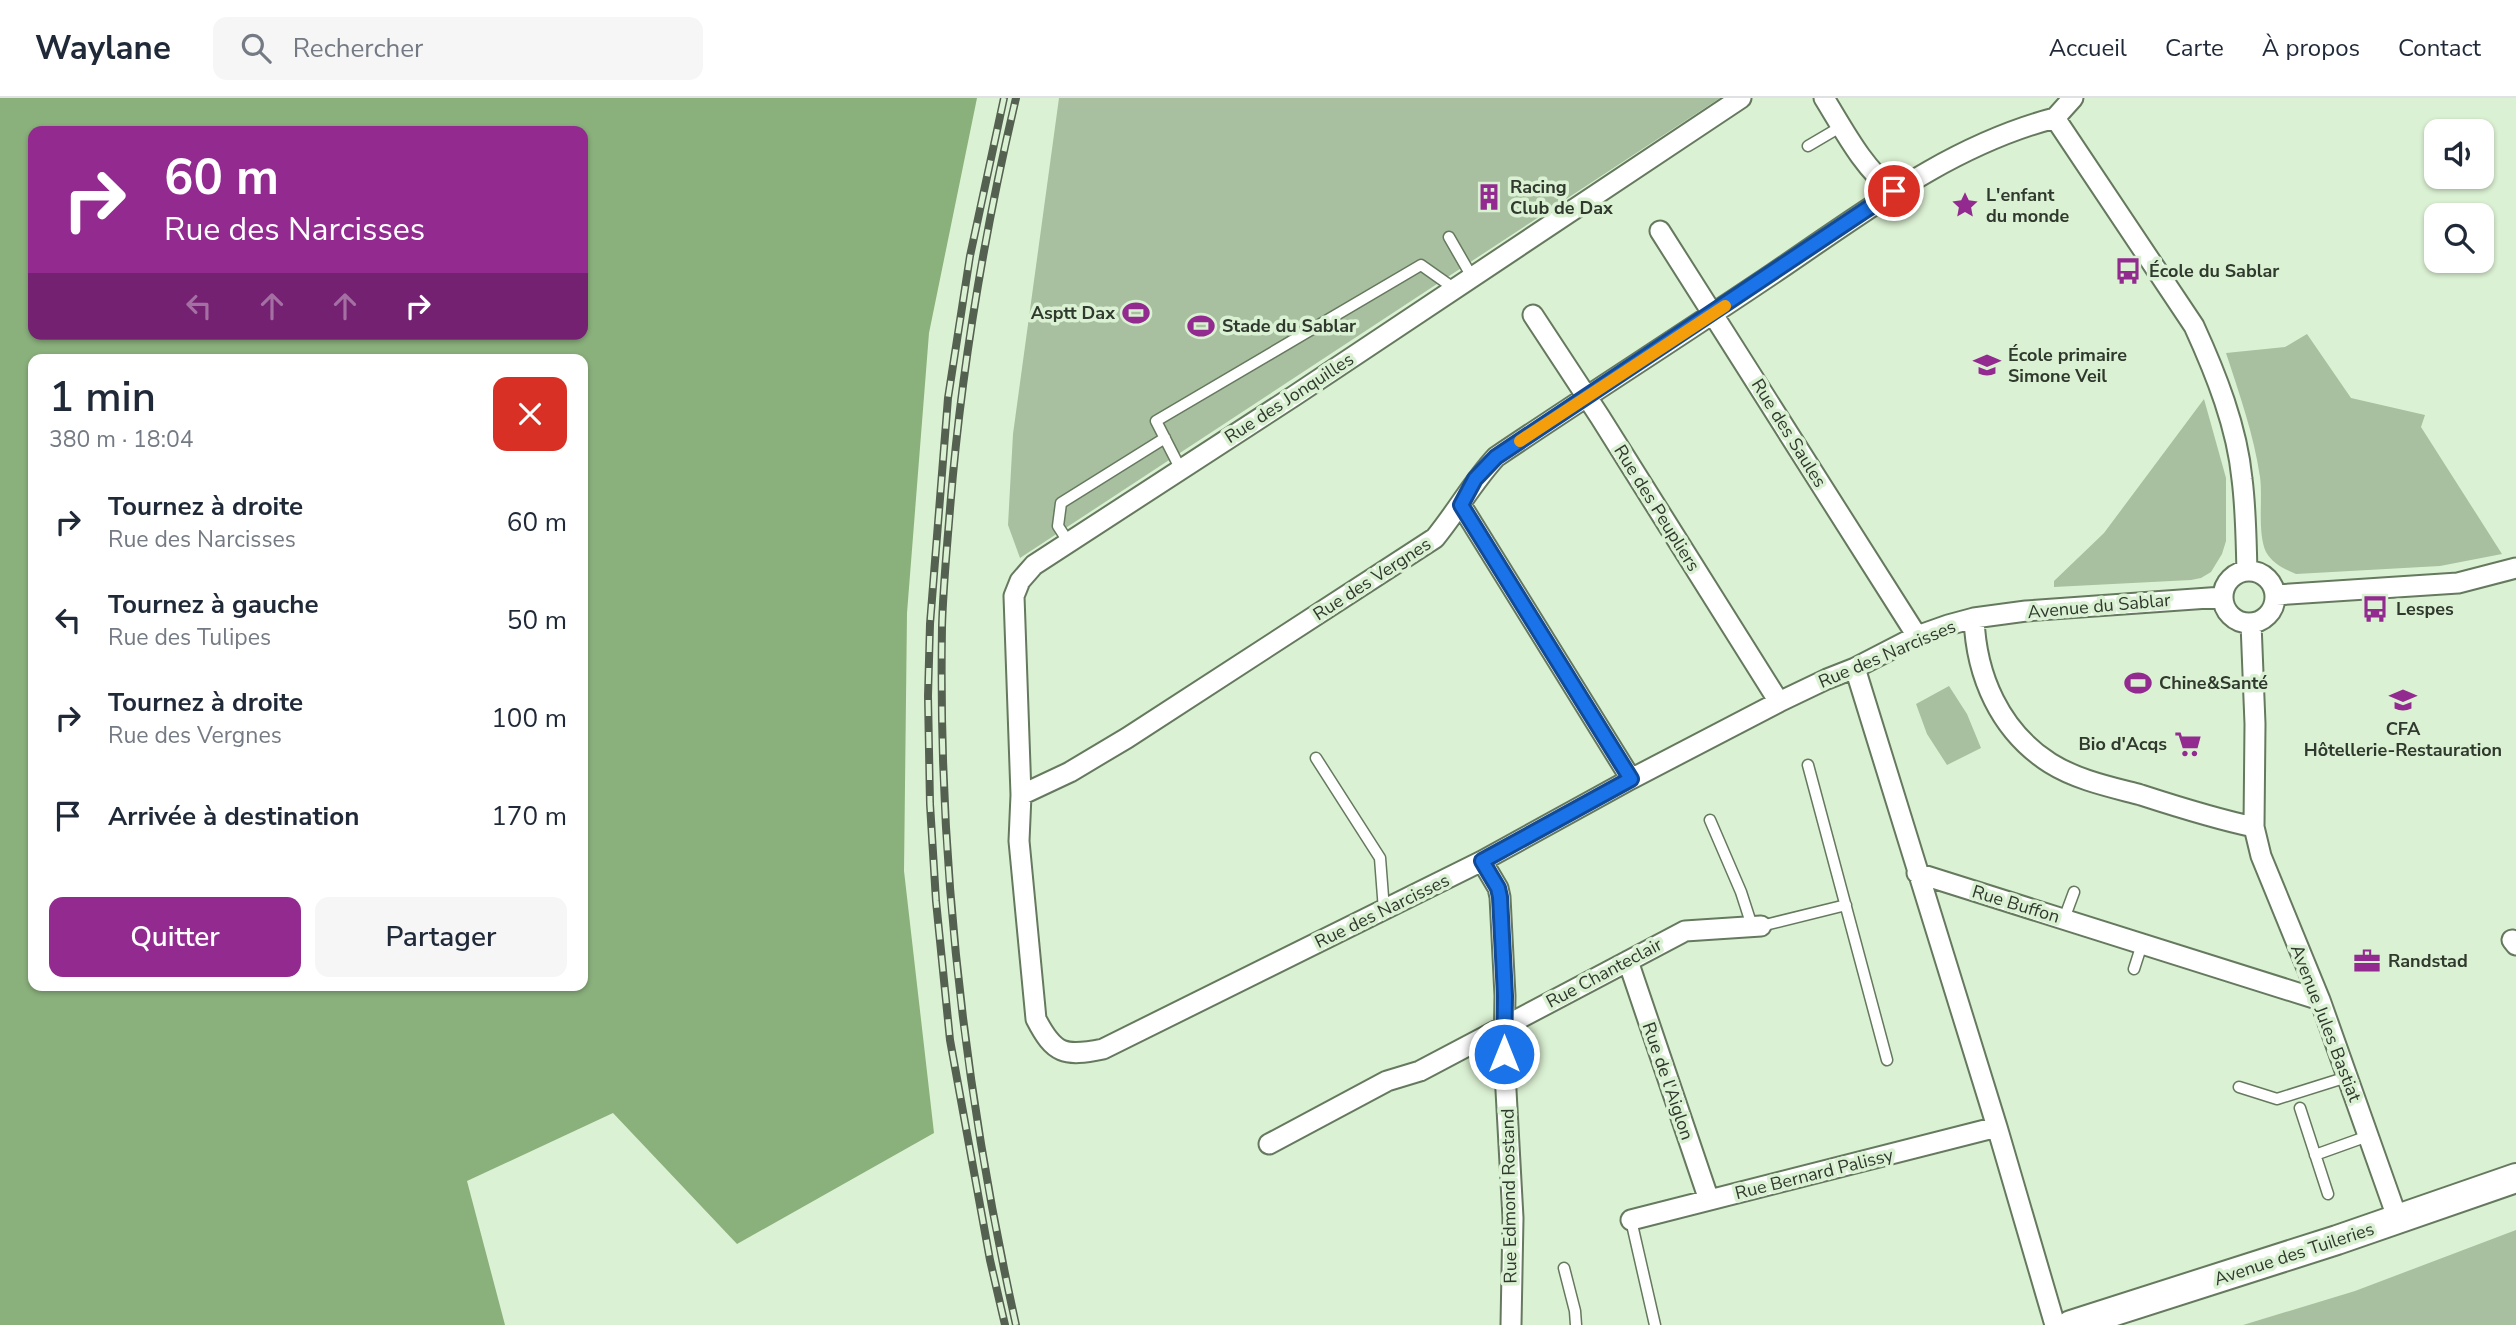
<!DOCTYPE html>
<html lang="fr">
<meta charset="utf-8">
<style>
:root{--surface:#fff;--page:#f6f6f7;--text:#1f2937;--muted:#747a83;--line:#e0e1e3;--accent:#922a8f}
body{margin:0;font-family:"Nunito Sans",sans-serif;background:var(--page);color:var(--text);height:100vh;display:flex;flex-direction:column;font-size:26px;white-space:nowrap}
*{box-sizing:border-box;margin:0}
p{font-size:23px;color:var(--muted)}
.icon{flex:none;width:38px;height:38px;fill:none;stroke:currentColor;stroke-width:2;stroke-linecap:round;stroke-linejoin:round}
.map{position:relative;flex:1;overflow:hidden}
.sheet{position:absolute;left:28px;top:256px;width:560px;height:637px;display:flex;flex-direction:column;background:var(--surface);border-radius:14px;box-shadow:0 2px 5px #0004}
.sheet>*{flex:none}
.top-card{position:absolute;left:28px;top:28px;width:560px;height:214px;border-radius:14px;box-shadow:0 2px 5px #0004;background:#922a8f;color:#fff;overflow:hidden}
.controls{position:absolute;left:2424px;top:21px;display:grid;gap:14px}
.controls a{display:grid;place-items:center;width:70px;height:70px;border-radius:14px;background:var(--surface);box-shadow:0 2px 5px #0004;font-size:35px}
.pin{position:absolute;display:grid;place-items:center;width:60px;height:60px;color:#fff;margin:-30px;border:4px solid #fff;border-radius:50%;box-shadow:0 2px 7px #0007}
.me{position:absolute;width:77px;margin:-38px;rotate:0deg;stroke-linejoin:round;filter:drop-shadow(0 0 5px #0008)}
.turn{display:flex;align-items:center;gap:24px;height:147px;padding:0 21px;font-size:32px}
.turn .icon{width:91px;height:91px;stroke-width:2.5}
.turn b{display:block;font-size:49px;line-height:60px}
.lanes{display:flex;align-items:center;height:66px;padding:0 21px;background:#0003;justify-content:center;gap:35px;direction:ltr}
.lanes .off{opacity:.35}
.round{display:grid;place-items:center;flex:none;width:74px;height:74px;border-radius:14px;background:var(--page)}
.overview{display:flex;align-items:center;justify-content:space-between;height:119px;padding:0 21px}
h1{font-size:42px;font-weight:600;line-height:52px}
.cta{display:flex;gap:14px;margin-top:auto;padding:14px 21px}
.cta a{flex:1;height:80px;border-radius:14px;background:var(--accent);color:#fff;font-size:28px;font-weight:600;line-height:80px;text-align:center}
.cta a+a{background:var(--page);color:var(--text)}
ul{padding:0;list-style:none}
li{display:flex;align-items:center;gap:21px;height:98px;padding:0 21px}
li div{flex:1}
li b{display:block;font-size:26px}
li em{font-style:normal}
header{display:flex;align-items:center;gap:42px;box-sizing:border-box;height:98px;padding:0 35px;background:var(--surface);border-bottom:2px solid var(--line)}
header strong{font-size:33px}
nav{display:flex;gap:38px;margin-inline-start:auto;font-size:24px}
.search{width:490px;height:63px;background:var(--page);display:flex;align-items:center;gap:18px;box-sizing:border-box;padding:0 24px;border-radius:14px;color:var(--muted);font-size:26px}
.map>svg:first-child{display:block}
</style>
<header>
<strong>Waylane</strong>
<div class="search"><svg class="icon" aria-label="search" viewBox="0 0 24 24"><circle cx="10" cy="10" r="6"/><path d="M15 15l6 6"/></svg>Rechercher</div>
<nav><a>Accueil</a><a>Carte</a><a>À propos</a><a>Contact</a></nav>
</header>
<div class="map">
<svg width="2516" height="1227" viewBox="0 0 2516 1227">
<rect width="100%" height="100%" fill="#dbf1d3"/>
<path fill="#a8c09f" d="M1059 0H1720L1020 460 1008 427 1013 336Z
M2307 236 2351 300 2425 317 2421 329 2502 456 2440 468 2296 476C2284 471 2272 465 2266 454 2257 434 2263 400 2260 379 2254 337 2239 295 2226 255L2285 249Z
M2204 301 2226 380V443L2222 456 2211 474 2201 480 2191 482 2054 489V483L2104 435Z
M1949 588 1967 616 1981 650 1947 667 1927 636 1916 606Z
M2516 1132V1227H2243L2355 1193Z"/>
<path fill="#8ab07c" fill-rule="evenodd" d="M0 0H977L929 235 907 515 904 773 934 1035 737 1146 613 1015 467 1083 505 1227H0ZM33 33H583V236H33ZM33 261H583V887H33Z"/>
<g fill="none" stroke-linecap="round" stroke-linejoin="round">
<defs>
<path id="service" d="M1808 48 1842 28
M1449 139 1472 179
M1180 370 1156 323 1421 167 1455 191
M1069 445 1058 428 1061 405 1165 340
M1316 660 1380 760 1384 812
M1808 667 1887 962
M1710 722 1741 794 1752 828
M2064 821 2074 794
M1761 828 1846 807
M2134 871 2142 846
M2239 989 2277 1001 2347 979
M2300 1010 2328 1096
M2315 1057 2368 1038
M1631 1122 1655 1227
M1564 1170 1575 1213 1576 1227"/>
<path id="minor" d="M1741 0 1294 298 1034 467 1020 483 1014 498 1021 697 1019 743 1036 921C1054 956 1064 959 1103 951L1482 763 1631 681 1779 604 1827 581 1855 570 1917 538 1948 527 1974 520 2026 513 2223 499
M1824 0C1845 34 1862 68 1893 93
M2055 20 2194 228C2216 276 2237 329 2242 381 2246 412 2246 442 2247 473
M2055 20 2073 0
M1660 133 1917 538
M1533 217 1600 319 1779 604
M1461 407 1631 681
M2223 499a26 26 0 1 1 52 0a26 26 0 1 1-52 0Z
M2276 497 2458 485 2516 470
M1974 520C1976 578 2000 633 2050 665 2077 682 2111 689 2141 697 2178 709 2216 721 2254 729
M2251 525 2255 626 2254 729 2261 758 2320 902 2398 1122
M1855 570 1997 1029
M1021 697 1070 674 1127 640 1435 440C1457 413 1473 384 1496 359 1588 297 1682 237 1774 175 1863 115 1950 47 2055 20
M1482 763 1498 790 1500 799 1505 898 1504 956 1513 1120 1511 1227
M1917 775 2320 902
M2512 842 2516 847
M1628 863 1709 1102
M1269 1046 1387 983 1420 973 1685 833 1761 828
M1631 1122 1997 1029 2055 1227"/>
<path id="secondary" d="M2071 1227 2337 1142 2516 1080"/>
</defs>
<use href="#service" stroke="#65795e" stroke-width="13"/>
<use href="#minor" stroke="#65795e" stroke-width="23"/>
<use href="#secondary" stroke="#65795e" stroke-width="32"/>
<use href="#service" stroke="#fff" stroke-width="10"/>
<use href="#minor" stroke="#fff" stroke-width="19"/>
<use href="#secondary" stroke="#fff" stroke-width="28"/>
<defs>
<path id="rail" d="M1004 0 970 158 948 300 930 526 928 598 930 706 936 803 950 942 990 1162 1005 1227
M1016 1227C965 997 938 765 942 529 943 490 947 450 950 411 961 272 984 136 1016 0"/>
</defs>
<use href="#rail" stroke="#546050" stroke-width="8"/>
<use href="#rail" stroke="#dbf1d3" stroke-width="5" stroke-dasharray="16" stroke-linecap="butt"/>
</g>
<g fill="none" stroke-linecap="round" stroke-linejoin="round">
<defs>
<path id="route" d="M1504 956 1505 898 1500 799 1498 790 1482 763 1631 681 1461 407 1475 381 1496 359 1894 93"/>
</defs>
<use href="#route" stroke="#114b97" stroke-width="18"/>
<use href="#route" stroke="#1a73e8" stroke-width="12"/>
<path stroke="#f59e0b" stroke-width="12" d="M1520 343 1725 208"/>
</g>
<defs>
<symbol id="building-bare" viewBox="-9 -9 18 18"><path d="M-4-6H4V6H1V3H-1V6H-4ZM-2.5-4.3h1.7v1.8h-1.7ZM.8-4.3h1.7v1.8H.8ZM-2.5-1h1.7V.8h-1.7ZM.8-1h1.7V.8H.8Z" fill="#922a8f" stroke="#dbf1d3" stroke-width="2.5" paint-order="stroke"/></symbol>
<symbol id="sight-bare" viewBox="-9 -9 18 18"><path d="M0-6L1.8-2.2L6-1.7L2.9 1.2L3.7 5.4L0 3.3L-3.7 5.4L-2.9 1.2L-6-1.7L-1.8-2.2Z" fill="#922a8f" stroke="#dbf1d3" stroke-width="2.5" paint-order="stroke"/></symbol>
<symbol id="bus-bare" viewBox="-9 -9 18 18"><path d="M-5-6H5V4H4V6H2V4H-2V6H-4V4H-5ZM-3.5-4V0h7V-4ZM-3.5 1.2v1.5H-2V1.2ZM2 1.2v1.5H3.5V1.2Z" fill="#922a8f" stroke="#dbf1d3" stroke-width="2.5" paint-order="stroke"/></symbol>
<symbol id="stadium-bare" viewBox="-9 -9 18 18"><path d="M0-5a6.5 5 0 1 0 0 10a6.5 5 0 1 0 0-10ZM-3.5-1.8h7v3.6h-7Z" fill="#922a8f" stroke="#dbf1d3" stroke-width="2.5" paint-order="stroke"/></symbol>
<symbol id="school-bare" viewBox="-9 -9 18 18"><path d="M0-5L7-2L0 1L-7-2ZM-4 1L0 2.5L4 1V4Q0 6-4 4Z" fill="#922a8f" stroke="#dbf1d3" stroke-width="2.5" paint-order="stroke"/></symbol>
<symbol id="supermarket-bare" viewBox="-9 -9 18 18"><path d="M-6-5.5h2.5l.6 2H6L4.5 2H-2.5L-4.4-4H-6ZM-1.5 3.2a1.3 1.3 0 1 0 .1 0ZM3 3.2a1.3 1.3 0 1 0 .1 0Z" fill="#922a8f" stroke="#dbf1d3" stroke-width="2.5" paint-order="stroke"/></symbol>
<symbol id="office-bare" viewBox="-9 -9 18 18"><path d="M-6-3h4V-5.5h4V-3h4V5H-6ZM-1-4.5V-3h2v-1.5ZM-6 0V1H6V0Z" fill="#922a8f" stroke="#dbf1d3" stroke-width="2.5" paint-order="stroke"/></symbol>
</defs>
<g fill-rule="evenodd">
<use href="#building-bare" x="1470" y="80" width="38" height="38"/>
<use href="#sight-bare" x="1946" y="88" width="38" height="38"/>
<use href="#bus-bare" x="2109" y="154" width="38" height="38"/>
<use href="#stadium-bare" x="1117" y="196" width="38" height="38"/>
<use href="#stadium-bare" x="1182" y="209" width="38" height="38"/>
<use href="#school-bare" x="1968" y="248" width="38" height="38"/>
<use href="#bus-bare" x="2356" y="492" width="38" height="38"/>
<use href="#stadium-bare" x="2119" y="566" width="38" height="38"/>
<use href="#school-bare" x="2384" y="583" width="38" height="38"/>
<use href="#supermarket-bare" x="2169" y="627" width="38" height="38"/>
<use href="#office-bare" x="2348" y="844" width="38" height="38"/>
</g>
<g text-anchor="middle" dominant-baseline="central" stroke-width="7" stroke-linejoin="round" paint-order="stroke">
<g font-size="18" font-weight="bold" fill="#30392d" stroke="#dbf1d3" text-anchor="start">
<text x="1510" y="89">Racing<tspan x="1510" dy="21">Club de Dax</tspan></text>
<text x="1986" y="97">L'enfant<tspan x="1986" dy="21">du monde</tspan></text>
<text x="2149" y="173">École du Sablar</text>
<text x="1115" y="215" text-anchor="end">Asptt Dax</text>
<text x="1222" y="228">Stade du Sablar</text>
<text x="2008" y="257">École primaire<tspan x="2008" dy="21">Simone Veil</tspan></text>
<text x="2396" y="511">Lespes</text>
<text x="2159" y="585">Chine&amp;Santé</text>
<text x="2403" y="631" text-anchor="middle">CFA<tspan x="2403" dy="21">Hôtellerie-Restauration</tspan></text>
<text x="2167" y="646" text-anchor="end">Bio d'Acqs</text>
<text x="2388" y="863">Randstad</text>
</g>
<g font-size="18" fill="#30392d" stroke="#dbf1d3">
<text transform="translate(1289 300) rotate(-33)">Rue des Jonquilles</text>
<text transform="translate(1789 335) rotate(58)">Rue des Saules</text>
<text transform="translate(1657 410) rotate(58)">Rue des Peupliers</text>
<text transform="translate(1372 481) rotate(-33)">Rue des Vergnes</text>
<text transform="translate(2099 508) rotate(-5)">Avenue du Sablar</text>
<text transform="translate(1887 556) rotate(-23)">Rue des Narcisses</text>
<text transform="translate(2016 806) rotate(17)">Rue Buffon</text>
<text transform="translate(1382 813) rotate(-26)">Rue des Narcisses</text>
<text transform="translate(1604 875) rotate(-28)">Rue Chanteclair</text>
<text transform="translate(2326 925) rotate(69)">Avenue Jules Bastiat</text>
<text transform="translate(1668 983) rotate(71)">Rue de l'Aiglon</text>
<text transform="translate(1814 1076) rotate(-14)">Rue Bernard Palissy</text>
<text transform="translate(1509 1098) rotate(-91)">Rue Edmond Rostand</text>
<text transform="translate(2294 1156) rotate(-18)">Avenue des Tuileries</text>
</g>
</g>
</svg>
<div class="controls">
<a><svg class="icon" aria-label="sound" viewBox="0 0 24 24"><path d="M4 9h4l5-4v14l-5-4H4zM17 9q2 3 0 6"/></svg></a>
<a><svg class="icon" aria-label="search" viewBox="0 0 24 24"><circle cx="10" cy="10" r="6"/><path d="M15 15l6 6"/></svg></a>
</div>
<div class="pin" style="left:1894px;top:93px;background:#d93025"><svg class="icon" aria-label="arrive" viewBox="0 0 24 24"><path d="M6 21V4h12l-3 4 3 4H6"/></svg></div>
<svg class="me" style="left:1504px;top:956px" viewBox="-20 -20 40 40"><circle r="17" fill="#1a73e8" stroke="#fff" stroke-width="3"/><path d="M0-11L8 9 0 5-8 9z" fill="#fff"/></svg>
<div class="top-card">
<div class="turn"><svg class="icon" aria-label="right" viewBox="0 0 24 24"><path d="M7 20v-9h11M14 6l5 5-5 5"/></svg><div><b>60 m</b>Rue des Narcisses</div></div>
<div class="lanes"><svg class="icon off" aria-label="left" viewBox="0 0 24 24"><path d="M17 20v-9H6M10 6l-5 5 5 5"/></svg><svg class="icon off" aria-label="ahead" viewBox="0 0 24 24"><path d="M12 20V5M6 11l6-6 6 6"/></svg><svg class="icon off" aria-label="ahead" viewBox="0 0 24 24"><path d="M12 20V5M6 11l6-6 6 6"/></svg><svg class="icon" aria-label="right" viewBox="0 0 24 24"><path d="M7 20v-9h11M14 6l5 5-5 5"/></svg></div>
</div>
<section class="sheet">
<div class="overview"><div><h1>1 min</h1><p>380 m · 18:04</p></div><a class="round" style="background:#d93025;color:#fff"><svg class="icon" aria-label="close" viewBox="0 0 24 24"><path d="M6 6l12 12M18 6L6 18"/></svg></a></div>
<ul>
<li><svg class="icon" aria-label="right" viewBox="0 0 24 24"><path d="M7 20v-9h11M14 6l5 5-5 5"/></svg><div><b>Tournez à droite</b><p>Rue des Narcisses</p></div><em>60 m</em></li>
<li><svg class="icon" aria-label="left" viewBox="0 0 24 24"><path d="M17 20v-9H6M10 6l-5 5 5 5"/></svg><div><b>Tournez à gauche</b><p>Rue des Tulipes</p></div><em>50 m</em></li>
<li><svg class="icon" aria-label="right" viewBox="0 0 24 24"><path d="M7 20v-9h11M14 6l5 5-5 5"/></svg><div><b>Tournez à droite</b><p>Rue des Vergnes</p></div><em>100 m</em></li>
<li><svg class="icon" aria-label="arrive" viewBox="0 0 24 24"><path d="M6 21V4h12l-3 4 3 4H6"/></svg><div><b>Arrivée à destination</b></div><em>170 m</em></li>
</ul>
<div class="cta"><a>Quitter</a><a>Partager</a></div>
</section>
</div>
